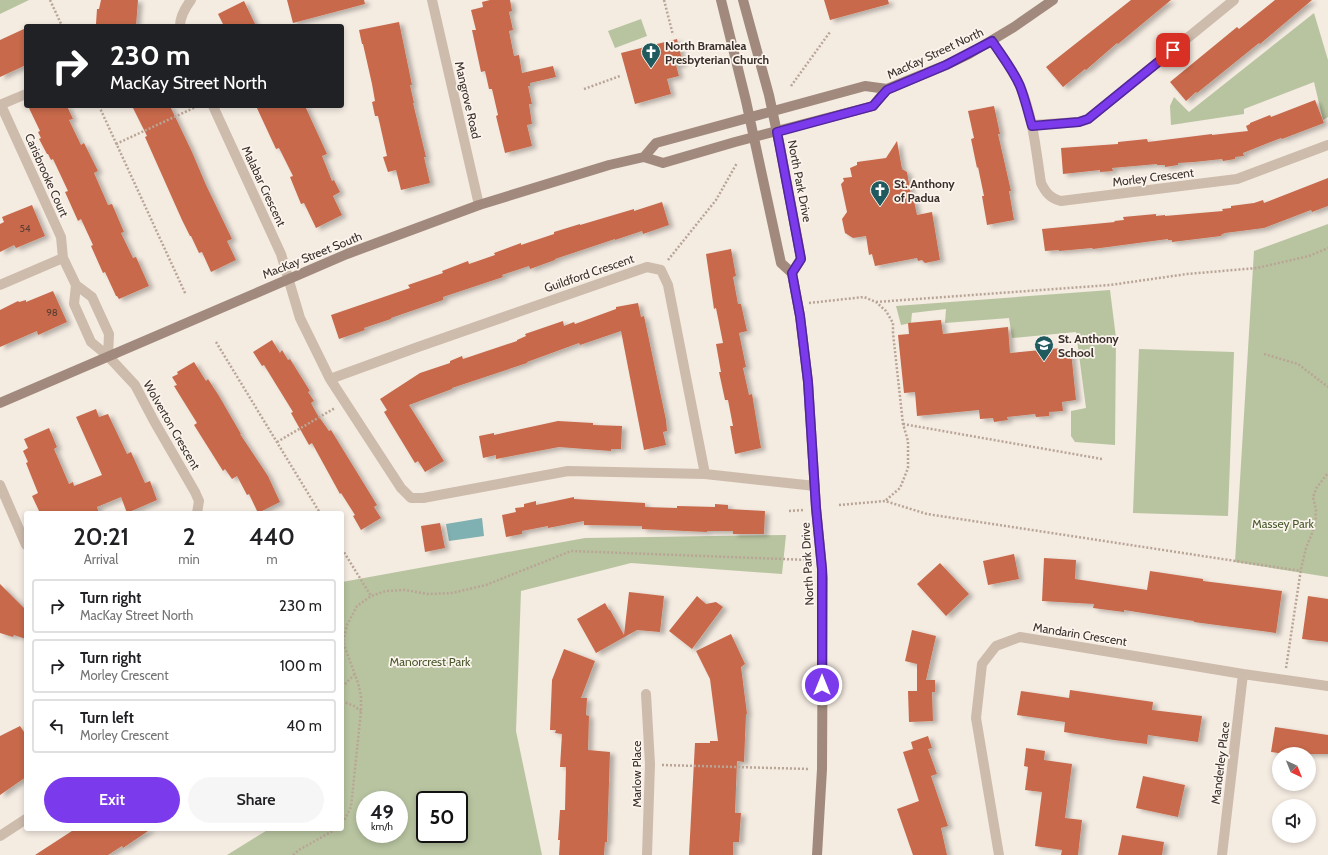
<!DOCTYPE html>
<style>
:root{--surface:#fff;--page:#f6f6f6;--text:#202124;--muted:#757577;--line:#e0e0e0;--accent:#7c3aed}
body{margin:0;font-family:Cabin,sans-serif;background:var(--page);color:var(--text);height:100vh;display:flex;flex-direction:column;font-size:15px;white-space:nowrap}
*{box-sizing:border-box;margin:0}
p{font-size:13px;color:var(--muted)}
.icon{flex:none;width:22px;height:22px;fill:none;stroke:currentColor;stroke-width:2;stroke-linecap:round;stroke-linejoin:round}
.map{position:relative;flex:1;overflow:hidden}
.panel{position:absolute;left:24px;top:511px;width:320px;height:320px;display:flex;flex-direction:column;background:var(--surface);border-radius:4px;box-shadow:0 2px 6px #0003}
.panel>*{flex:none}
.top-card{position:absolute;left:24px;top:24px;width:320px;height:84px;border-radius:4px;box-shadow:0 2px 6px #0003;background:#202124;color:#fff;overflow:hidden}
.needle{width:26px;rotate:137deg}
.fabs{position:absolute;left:1272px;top:747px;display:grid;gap:8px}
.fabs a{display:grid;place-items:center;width:44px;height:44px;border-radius:50%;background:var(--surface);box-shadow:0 2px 6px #0003;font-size:20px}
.speed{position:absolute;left:356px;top:791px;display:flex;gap:8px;font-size:20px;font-weight:700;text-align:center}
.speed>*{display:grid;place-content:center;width:52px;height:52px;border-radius:50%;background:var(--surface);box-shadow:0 2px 6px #0003;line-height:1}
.speed small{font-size:10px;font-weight:400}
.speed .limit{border:2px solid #111;border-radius:6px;background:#fff;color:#111}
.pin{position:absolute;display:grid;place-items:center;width:34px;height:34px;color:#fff;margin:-17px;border-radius:8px;box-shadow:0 2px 6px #0006}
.me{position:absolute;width:44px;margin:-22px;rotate:0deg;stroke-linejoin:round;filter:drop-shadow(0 0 3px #0008)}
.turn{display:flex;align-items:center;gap:14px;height:84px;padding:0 20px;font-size:18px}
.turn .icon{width:52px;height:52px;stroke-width:2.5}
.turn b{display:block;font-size:28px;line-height:34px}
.eta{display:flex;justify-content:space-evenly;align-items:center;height:68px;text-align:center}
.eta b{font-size:24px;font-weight:600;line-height:28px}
.primary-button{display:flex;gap:8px;margin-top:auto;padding:8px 20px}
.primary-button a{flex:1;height:46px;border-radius:24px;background:var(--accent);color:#fff;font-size:16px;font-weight:600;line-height:46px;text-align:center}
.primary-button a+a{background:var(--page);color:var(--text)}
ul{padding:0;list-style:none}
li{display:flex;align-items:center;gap:12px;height:54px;margin:0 8px 6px;padding:0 12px;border:2px solid var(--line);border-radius:4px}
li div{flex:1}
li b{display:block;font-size:15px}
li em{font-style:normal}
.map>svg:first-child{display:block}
</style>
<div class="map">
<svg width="1328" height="855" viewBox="0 0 1328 855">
<defs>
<filter id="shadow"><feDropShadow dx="4.5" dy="2.5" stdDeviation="2" flood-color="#0004"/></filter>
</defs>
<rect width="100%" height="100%" fill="#f4ebe1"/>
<path fill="#b8c4a0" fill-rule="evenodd" d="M0 0H29L0 14Z
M1314 13 1328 60V117L1323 120 1314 82 1244 109V114L1171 125 1170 106 1174 97 1189 112Z
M641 19 647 36 615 48 608 31Z
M1328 224V577L1235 562 1254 251Z
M1110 290 1116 338 1115 445 1075 442 1071 436V411L1086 408 1076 332 1012 338 1009 318 945 323 946 309 912 313 911 323 901 325 896 306Z
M1139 349 1234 352 1228 516 1133 513Z
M786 535 782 574 631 563 521 591 516 731 542 855H227L269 829H342V582L585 538ZM365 800H399V834H365ZM425 800H459V834H425Z"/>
<path fill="#7fb0b2" d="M482 518 484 536 449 541 446 524Z"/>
<path fill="#c8694b" filter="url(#shadow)" d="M101 0H138L136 26 96 24 97 9H99Z
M287 0H364L365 4 293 23Z
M490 0H510L512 11 509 12 513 30 509 31 514 56 519 55 522 73 553 66 556 77 530 83V86H528L532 104H529L532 124 527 125 532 146 505 153 496 116 498 115 492 89H489L485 71 481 72 472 30H476L471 10 483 7 482 2Z
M824 0H888L889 4 830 20Z
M1131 0H1171L1118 44 1117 43 1086 70 1085 69 1063 87 1046 67Z
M1275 0H1312L1260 44 1259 43 1197 93 1196 92 1186 101 1170 82 1237 27 1239 29Z
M244 1 256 26H224L218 14Z
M399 22 412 85H410L414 103H413L426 157H424L430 183 401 190 396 170 388 172 383 157 387 156 378 116H375L372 102 375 101 372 84 363 44H362L359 30Z
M26 28V65L0 77V40Z
M677 39 683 64 676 65 679 76 667 79 671 94 635 104 621 53Z
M1315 100 1324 123 1282 139 1281 138 1243 153 1244 156 1235 157V159L1223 161 1222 159 1194 162 1178 163V165L1165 167V165H1157V164L1112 168 1113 171 1100 172V170L1063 174 1061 148 1118 144V142L1147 139 1148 142 1212 134V135L1248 131 1246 126 1250 124V123L1270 115 1271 117Z
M28 106H67L73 119 69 120 81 145 84 143 98 171 94 173 108 205 112 204 124 232 121 233 133 258 136 257 149 286 119 299 117 296H116L105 272 103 273 91 246 93 245 81 219 78 221 65 192 68 191 53 159 51 160 48 154H47L39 139 41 138 38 132 40 131Z
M132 106H170L192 152 206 185 232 239 227 241 236 260 211 272 202 252 199 253 191 236H190L182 220 145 137 147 136Z
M256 106H305L327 154 322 156 332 181 334 180 340 192 333 196 342 215 316 228 304 203 301 204 290 177 293 176 279 148 276 149Z
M994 106 1000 134H998L1011 191H1009L1014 220 987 225 982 196H984L978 167 977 168 971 139 974 138 968 111Z
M897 141 902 169 907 172 912 201H914L917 215 932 212 940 260 925 263 922 260 918 261 917 258 875 266 872 254 869 255 866 236 853 238 845 233 842 219 847 212 841 184 844 181 843 178 852 177 850 168 857 165V162L886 158Z
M1328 178V206L1312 212 1311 210 1264 228 1225 233 1221 235V236L1172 242V240H1168V239L1093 249 1092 248 1059 251V250L1045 251 1042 229 1115 222 1114 221 1124 220 1123 217 1156 214V216L1165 215V216L1223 211 1222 209 1231 208V206L1254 203 1263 200 1264 203Z
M662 202 669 225 643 234 642 231 615 240V239L555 259V260L530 269 529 266 502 275 503 277 443 297V300L391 318V319L364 328 365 330 339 339 331 315 410 288 408 285 443 273 442 271 468 261 469 264 495 255 494 253 521 243V245L554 234V232L580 224V225L634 209V211Z
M32 205 45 236 16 248 14 245 0 252V224L4 222 2 217Z
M731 249 736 276 733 277 738 304H741L747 331 739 333 746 367 743 368 749 395 752 394 761 448 735 454 730 426H733L728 400H725L719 372H721L716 344 723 343 716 308 714 309 706 254Z
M53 291 67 322 38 335 37 331 0 347V310L18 301 19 302 26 300V302Z
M638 303 641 317 644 316 666 420 667 431 663 432 666 445 644 450 621 331 580 345 579 343 527 362V363L452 388V389L409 405 444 461 425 472 418 461 415 463 384 412 387 410 380 399 420 373 450 363V361L462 356 463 359 517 341V340L526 336 525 334 563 321 564 326 574 322 575 324 616 309V307Z
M941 320 943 334 1008 327 1010 353 1061 348V352L1071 351 1076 400 1062 402 1063 411 1049 412V416L1036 417 1035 414 1007 417 1008 420 994 422 993 418 980 419 979 410 917 416 915 392 904 393 898 335 909 334 908 323Z
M272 340 280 353 282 350 288 360 290 359 310 391 308 392 314 401 311 403 317 414 329 431 331 430 377 505 374 507 381 518 361 530 353 516 355 515 341 493 340 494 312 443 309 445 291 413 293 412 264 365 262 366 253 352Z
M194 362 206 381 208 379 219 396 241 434H240L268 476 280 502 258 513 249 494 247 495 237 476 232 479 225 469 223 471 194 425 197 423 174 386 177 385 172 377 178 374 177 372Z
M96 409 99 417 108 414 127 454 131 452 145 483 150 481 157 500 127 513 121 497 97 507 99 513H40L32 496 38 493 26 463 28 462 23 451 28 448 24 439 49 428 57 447 54 449 69 484 73 482 74 486 102 475 76 417Z
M558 421 593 423V425L622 426 621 449H611V451L559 447 496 459V455L483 458 479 436 494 433V435Z
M574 497V499L645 503V507L677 508V506L715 507V504L728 505V509L765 511 764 534H733V531H707V532L642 529V526L584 525V521L548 528V526L522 531V534L506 537 502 515 516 512 515 508 524 507V504L536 501V505Z
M440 523 445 548 425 552 421 526Z
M1014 554 1019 579 988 585 983 561Z
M1044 558 1076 560 1075 579 1147 590 1150 571 1203 579V581L1282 591 1276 633 1194 622V621L1124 610V612L1093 608 1094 604 1042 601Z
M940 563 969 594 946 616 917 584Z
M0 584 26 610V639L14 635 13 637 0 633Z
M629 592 664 596 660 632 637 630 596 653 577 619 605 603 609 610H610L624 635Z
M697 596 706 604 716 602 723 607 692 649 669 631Z
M1308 596 1328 599V642L1302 639Z
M912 630 936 636 926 680H935V692H932L933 721 909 722 908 691H917V664L905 661Z
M731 634 745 664 741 667 747 714H746L744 762 737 761 735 813H741L739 842H733V855H689L695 743H710V741H718L710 679 696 651Z
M564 649 595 661 581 698H587L586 715 589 716 588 750 610 752 607 842H605L604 855H559L560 840H558L560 810H565L566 767H560L562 734 555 733 556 730H550L552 680Z
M1070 690 1153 702 1152 710 1202 716 1198 742 1148 735 1147 744 1114 740 1064 732 1065 722 1017 715 1021 691 1069 698Z
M20 726 26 735V777L0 795V736Z
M1275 727 1328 735V754H1286L1271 752Z
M928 736 932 748 928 749 937 774 931 776 948 826 941 828 947 855H913L897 809 919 801 903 752 913 749 911 742Z
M1026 748 1045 751 1044 760 1072 764 1065 818 1082 820 1078 855H1061L1062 850 1035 846 1042 792 1025 790 1028 767 1024 766Z
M1143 776 1185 785 1178 817 1136 808Z
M75 829H151L123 848 122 846 108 855H35Z
M1122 835 1164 842 1162 855H1118Z"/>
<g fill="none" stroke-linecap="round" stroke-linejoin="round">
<path stroke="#b9a596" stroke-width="2.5" stroke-dasharray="2 2" stroke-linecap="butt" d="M50 0 62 26
M664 0 673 35
M791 86 830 32
M584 89 620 76
M99 106 186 295
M116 144 198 106
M668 260 716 200 737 163
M876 302 1110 285 1187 274 1257 268 1309 256 1328 248
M809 303 864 297 876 302 886 311 893 323V333L903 424 908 441V468L900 488 885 501
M216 342 320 513
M1264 354 1298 364 1328 387
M903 424 1102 459
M277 442 335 408
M839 505 885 501 927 514 1301 571
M789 511 804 510
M342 549 371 596
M1286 668 1301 569 1306 548 1315 526 1316 510 1313 497 1317 487 1328 473
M342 687 354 675
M342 701 354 706 361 711
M662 765 809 769
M342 823 345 819 351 807 361 711V696L358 683 343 642 347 625 357 606 371 596 386 591 405 590 428 594 452 593 486 585 571 551 809 560
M293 855 299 850 336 829"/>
<path stroke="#cdbbac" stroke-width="10" d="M432 0 479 205
M180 26C180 16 185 8 191 0
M992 41C1002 56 1013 70 1020 86 1033 116 1036 151 1041 183 1046 193 1050 198 1061 201L1237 179 1328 145
M0 105 26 94
M1 105 61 237 63 258 76 285 92 297 109 334 108 356
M213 106 281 254 300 318 330 379 401 488 411 498H423L568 471 705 474 815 486
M1032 125 1079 122 1088 119 1234 0
M0 285 63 258
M76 285 74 304 91 342 108 356 135 385 154 421 195 492 199 501 197 513
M330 379 418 347 647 267 661 270 668 285 705 474
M0 485 26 545
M646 694 650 764 647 855
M0 836 26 819
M999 855 976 718 982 664 996 646 1020 637 1243 674 1328 686
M1222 855 1243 674"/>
<path stroke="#a18a7d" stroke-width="10" d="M721 0 746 101 781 263 792 273 800 316 808 382 816 508 823 578 822 769 817 855
M743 0 769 95 780 147 798 242 801 259 792 273
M644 157 656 143 865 86 887 89
M0 403 347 254 479 205 609 165 644 157 663 163 735 142 873 106 887 89 946 65 969 54 1014 27 1053 0"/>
</g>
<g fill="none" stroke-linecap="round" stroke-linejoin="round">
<defs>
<path id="route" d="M822 685V569L816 508 808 382 800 316 792 273 801 259 777 132 873 106 887 90 946 65 992 41C1002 56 1013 70 1020 86 1025 99 1028 112 1032 126L1079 122 1088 119 1173 50"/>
</defs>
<use href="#route" stroke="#51269a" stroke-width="10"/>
<use href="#route" stroke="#7c3aed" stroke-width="7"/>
</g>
<defs>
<symbol id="church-pin" viewBox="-11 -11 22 30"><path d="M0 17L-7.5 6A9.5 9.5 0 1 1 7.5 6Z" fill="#1f5a5e" stroke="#fbf5ee"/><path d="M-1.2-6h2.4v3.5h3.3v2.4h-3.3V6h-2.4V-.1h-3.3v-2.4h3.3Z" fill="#fff"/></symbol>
<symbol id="school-pin" viewBox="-11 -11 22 30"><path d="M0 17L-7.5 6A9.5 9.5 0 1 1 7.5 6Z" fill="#1f5a5e" stroke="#fbf5ee"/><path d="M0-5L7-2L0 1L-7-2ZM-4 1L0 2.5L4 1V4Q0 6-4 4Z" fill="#fff"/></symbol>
</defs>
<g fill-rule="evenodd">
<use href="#church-pin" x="640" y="41" width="22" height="30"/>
<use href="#church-pin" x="869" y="179" width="22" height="30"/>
<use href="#school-pin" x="1033" y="334" width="22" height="30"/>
</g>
<g text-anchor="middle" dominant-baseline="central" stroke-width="3.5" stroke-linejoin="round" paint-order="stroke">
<g font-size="10" fill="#5e3e33">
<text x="25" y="228">54</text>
<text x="52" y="312">98</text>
</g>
<g font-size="12" font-weight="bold" fill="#3b302b" stroke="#fbf5ee" text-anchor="start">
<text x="665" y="45">North Bramalea<tspan x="665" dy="14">Presbyterian Church</tspan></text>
<text x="894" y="183">St. Anthony<tspan x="894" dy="14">of Padua</tspan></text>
<text x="1058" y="338">St. Anthony<tspan x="1058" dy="14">School</tspan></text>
</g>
<g font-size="12" fill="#3b302b" stroke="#fbf5ee">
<text transform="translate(935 53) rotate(-25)">MacKay Street North</text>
<text transform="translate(468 100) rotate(77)">Mangrove Road</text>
<text transform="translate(47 175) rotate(66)">Carisbrooke Court</text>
<text transform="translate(1153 177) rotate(-7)">Morley Crescent</text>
<text transform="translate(800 181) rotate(79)">North Park Drive</text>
<text transform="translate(264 186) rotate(65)">Malabar Crescent</text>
<text transform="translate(312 255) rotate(-22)">MacKay Street South</text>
<text transform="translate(589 273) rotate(-19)">Guildford Crescent</text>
<text transform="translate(172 425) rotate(60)">Wolverton Crescent</text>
<text transform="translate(807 564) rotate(-93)">North Park Drive</text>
<text transform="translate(1080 634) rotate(9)">Mandarin Crescent</text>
<text transform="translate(1220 763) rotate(-83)">Manderley Place</text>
<text transform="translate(636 774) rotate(-90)">Marlow Place</text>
</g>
<g font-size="12" fill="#4a5a2e" stroke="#fbf5ee">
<text x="1283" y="523">Massey Park</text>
<text x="430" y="661">Manorcrest Park</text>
</g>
</g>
</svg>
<div class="fabs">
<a><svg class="needle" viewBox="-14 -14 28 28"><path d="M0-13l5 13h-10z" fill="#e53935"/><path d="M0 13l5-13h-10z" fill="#757577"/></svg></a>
<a><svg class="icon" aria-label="sound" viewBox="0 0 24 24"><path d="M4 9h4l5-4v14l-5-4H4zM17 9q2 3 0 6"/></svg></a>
</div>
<div class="speed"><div>49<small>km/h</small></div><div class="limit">50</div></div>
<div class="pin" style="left:1173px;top:50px;background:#d93025"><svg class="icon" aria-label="arrive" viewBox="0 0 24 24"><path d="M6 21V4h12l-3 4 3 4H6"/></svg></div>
<svg class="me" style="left:822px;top:685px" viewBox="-20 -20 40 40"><circle r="17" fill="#7c3aed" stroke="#fff" stroke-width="3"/><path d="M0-11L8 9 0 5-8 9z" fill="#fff"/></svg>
<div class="top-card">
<div class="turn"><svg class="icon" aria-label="right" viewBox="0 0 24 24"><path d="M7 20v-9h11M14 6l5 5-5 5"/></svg><div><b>230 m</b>MacKay Street North</div></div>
</div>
<section class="panel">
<div class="eta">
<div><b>20:21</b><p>Arrival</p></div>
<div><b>2</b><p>min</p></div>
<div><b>440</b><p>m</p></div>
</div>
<ul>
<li><svg class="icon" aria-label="right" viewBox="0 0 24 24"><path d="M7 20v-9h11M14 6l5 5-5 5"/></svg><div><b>Turn right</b><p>MacKay Street North</p></div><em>230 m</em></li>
<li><svg class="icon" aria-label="right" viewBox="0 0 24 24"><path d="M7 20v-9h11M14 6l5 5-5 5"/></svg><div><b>Turn right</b><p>Morley Crescent</p></div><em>100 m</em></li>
<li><svg class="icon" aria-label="left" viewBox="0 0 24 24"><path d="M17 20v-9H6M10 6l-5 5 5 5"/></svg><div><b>Turn left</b><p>Morley Crescent</p></div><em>40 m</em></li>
</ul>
<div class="primary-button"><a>Exit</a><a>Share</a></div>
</section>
</div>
